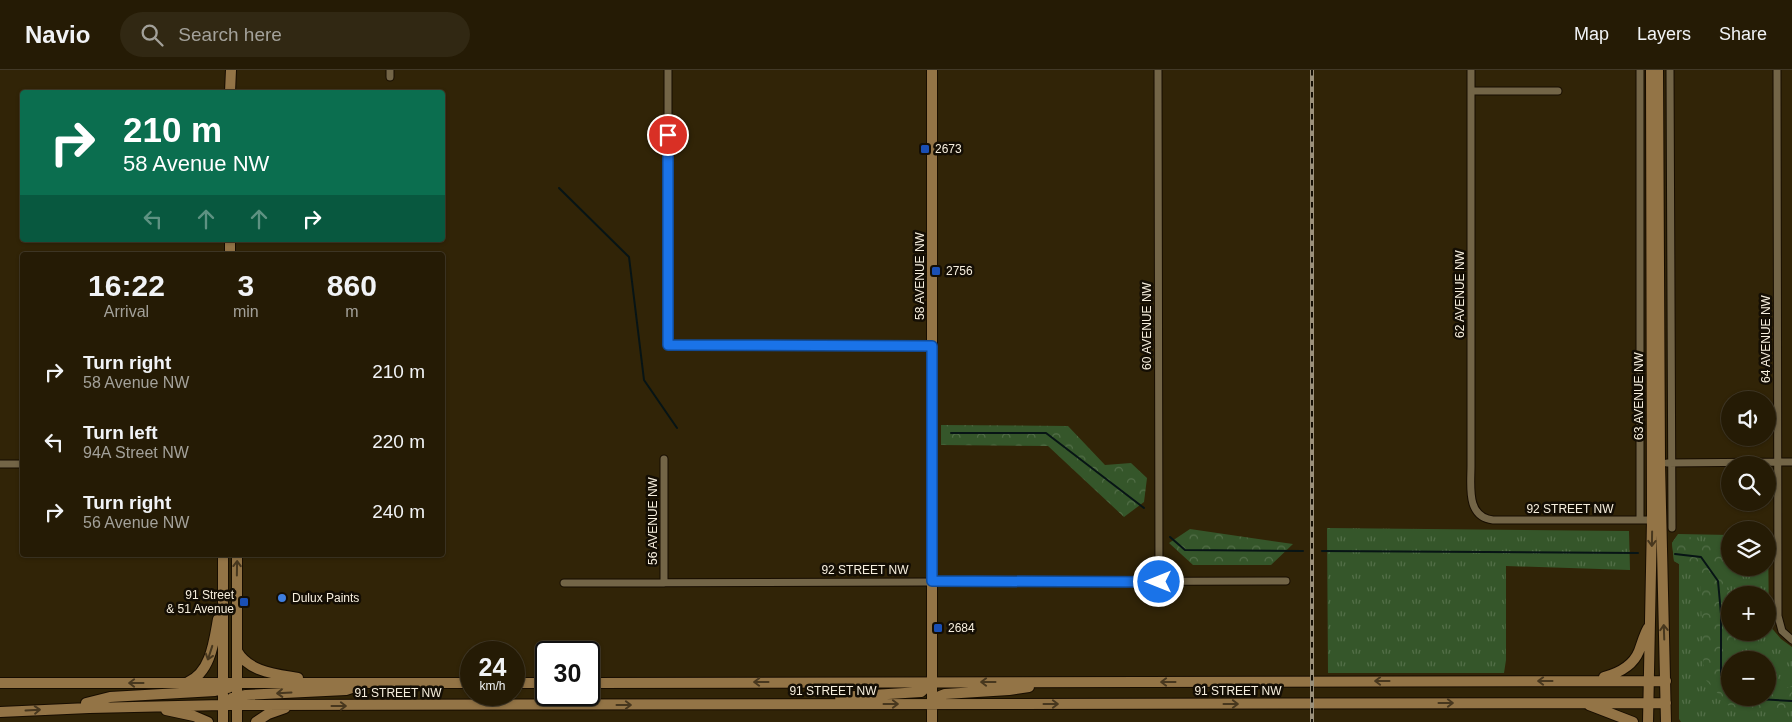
<!DOCTYPE html>
<meta charset="utf-8">
<style>
:root{--surface:#251b05;--page:#312813;--text:#f1f3f6;--muted:#a3a19a;--line:#423927}
body{margin:0;font-family:Arial,sans-serif;background:var(--page);color:var(--text);height:100vh;display:flex;flex-direction:column;font-size:19px;white-space:nowrap}
*{box-sizing:border-box;margin:0}
p{font-size:16px;color:var(--muted)}
.icon{flex:none;width:28px;height:28px;fill:none;stroke:currentColor;stroke-width:2;stroke-linecap:round;stroke-linejoin:round}
.map{position:relative;flex:1;overflow:hidden}
.drawer{position:absolute;left:20px;top:182px;width:425px;height:305px;display:flex;flex-direction:column;background:var(--surface);border-radius:5px;box-shadow:0 1px 4px #0004,0 0 0 1px var(--line)}
.drawer>*{flex:none}
.hud{position:absolute;left:20px;top:20px;width:425px;height:152px;border-radius:5px;box-shadow:0 1px 4px #0004,0 0 0 1px var(--line);background:#0b6e4f;color:#fff;overflow:hidden}
.tools{position:absolute;left:1721px;top:321px;display:grid;gap:10px}
.tools a{display:grid;place-items:center;width:55px;height:55px;border-radius:50%;background:var(--surface);box-shadow:0 1px 4px #0004,0 0 0 1px var(--line);font-size:25px}
.speed{position:absolute;left:460px;top:571px;display:flex;gap:10px;font-size:25px;font-weight:700;text-align:center}
.speed>*{display:grid;place-content:center;width:65px;height:65px;border-radius:50%;background:var(--surface);box-shadow:0 1px 4px #0004,0 0 0 1px var(--line);line-height:1}
.speed small{font-size:12px;font-weight:400}
.speed .limit{border:2px solid #111;border-radius:8px;background:#fff;color:#111}
.pin{position:absolute;display:grid;place-items:center;width:42px;height:42px;color:#fff;margin:-21px;border:2px solid #fff;border-radius:50%;box-shadow:0 1px 5px #0007}
.me{position:absolute;width:55px;margin:-28px;rotate:270deg;stroke-linejoin:round;filter:drop-shadow(0 0 4px #0008)}
.turn{display:flex;align-items:center;gap:18px;height:105px;padding:0 20px;font-size:22px}
.turn .icon{width:65px;height:65px;stroke-width:2.5}
.turn b{display:block;font-size:35px;line-height:42px}
.lanes{display:flex;align-items:center;height:48px;padding:0 20px;background:#0003;justify-content:center;gap:25px;direction:ltr}
.lanes .off{opacity:.35}
.eta{display:flex;justify-content:space-evenly;align-items:center;height:85px;text-align:center}
.eta b{font-size:30px;font-weight:700;line-height:35px}
ul{padding:0;list-style:none}
li{display:flex;align-items:center;gap:15px;height:70px;padding:0 20px}
li div{flex:1}
li b{display:block;font-size:19px}
li em{font-style:normal}
header{display:flex;align-items:center;gap:30px;box-sizing:border-box;height:70px;padding:0 25px;background:var(--surface);border-bottom:1px solid var(--line)}
header strong{font-size:24px}
nav{display:flex;gap:28px;margin-inline-start:auto;font-size:18px}
.search{width:350px;height:45px;background:var(--page);display:flex;align-items:center;gap:12px;box-sizing:border-box;padding:0 18px;border-radius:28px;color:var(--muted);font-size:19px}
.map>svg:first-child{display:block}
</style>
<header>
<strong>Navio</strong>
<div class="search"><svg class="icon" aria-label="search" viewBox="0 0 24 24"><circle cx="10" cy="10" r="6"/><path d="M15 15l6 6"/></svg>Search here</div>
<nav><a>Map</a><a>Layers</a><a>Share</a></nav>
</header>
<div class="map">
<svg width="1792" height="652" viewBox="0 0 1792 652">
<defs>
<pattern id="grass-tufts" width="24" height="20" patternUnits="userSpaceOnUse" patternTransform="scale(1.25)"><rect width="24" height="20" fill="#35562a"/><path d="M3 7l-1-3M5 7V3M7 7l1-3M15 17l-1-3M17 17v-4M19 17l1-3" fill="none" stroke="#536f48"/></pattern>
<pattern id="forest-crowns" width="20" height="18" patternUnits="userSpaceOnUse" patternTransform="scale(1.25)"><rect width="20" height="18" fill="#35562a"/><path d="M2 6a3 3 0 1 1 6 0M12 15a3 3 0 1 1 6 0" fill="none" stroke="#536f48"/></pattern>
</defs>
<rect width="100%" height="100%" fill="#312407"/>
<path fill="url(#grass-tufts)" fill-rule="evenodd" d="M1327 458 1629 461 1630 500 1506 496V590L1504 603H1328Z
M1678 464 1730 465V498H1768V465L1769 555 1781 569 1792 577V652H1681L1679 649V494L1674 491 1672 473ZM1730 525H1768V562H1730ZM1730 590H1768V628H1730Z"/>
<path fill="url(#forest-crowns)" d="M941 355 1068 356 1105 395 1131 393 1147 408 1144 432 1124 447 1048 376 941 375Z
M1190 459 1293 474 1271 495H1193L1169 473Z
M1677 466H1687L1726 482 1727 494 1721 497 1724 520H1730V562L1739 563V590H1730V628H1768V621L1792 617V640L1730 637 1704 608 1700 506 1674 491 1672 473Z"/>
<g fill="none" stroke-linecap="round" stroke-linejoin="round">
<path stroke="#071415" stroke-width="2" d="M559 118 629 187 644 310 677 358
M951 363H1046L1144 438
M1170 467 1185 480 1303 481
M1322 481 1638 483
M1675 484 1701 487 1718 511 1721 544V605L1730 616
M1739 628 1792 631"/>
<defs>
<path id="street" d="M668 0V275L932 276
M1158 0 1159 512
M1471 0V396C1471 416 1466 447 1493 450H1655
M1670 0 1672 458
M1777 0 1778 546 1782 561 1792 570
M390 7V0
M1471 21H1558
M1667 393 1792 392
M0 394H22
M1640 450V0
M564 513 1286 511
M664 513V389"/>
<path id="secondary" d="M1658 0 1660 393 1666 652
M230 22 231 0
M230 185V170
M237 581C249 602 275 604 298 608
M1604 607C1619 603 1633 596 1639 581 1642 573 1644 565 1648 558
M188 612C211 602 214 571 218 549
M0 613H471
M514 613H546
M589 613 1666 611
M840 627 921 622 932 612
M232 628 246 625 346 620 358 616
M86 633 110 627 215 621 228 618 234 615
M932 634 940 626 945 624 1009 620 1029 617
M1589 635 1633 652
M166 640 194 646 208 652
M0 642 89 638 223 635 1666 633
M223 652V485
M237 652V485
M256 652 268 644 285 638
M932 652V0
M1648 652 1652 450 1651 0"/>
</defs>
<use href="#street" stroke="#170d00" stroke-width="9"/>
<use href="#secondary" stroke="#170d00" stroke-width="12"/>
<use href="#street" stroke="#736547" stroke-width="7"/>
<use href="#secondary" stroke="#937446" stroke-width="10"/>
<defs>
<path id="rail" d="M1312 0V652"/>
</defs>
<use href="#rail" stroke="#9b907a" stroke-width="4"/>
<use href="#rail" stroke="#140e04" stroke-width="2" stroke-dasharray="5.5" stroke-linecap="butt"/>
</g>
<defs><path id="oneway-shaft" d="M-6 0H5M1.5-3L5.5 0L1.5 3" fill="none" stroke-width="1.6" stroke-linecap="round" stroke-linejoin="round" transform="scale(1.25)"/></defs>
<g stroke="#47371e">
<use href="#oneway-shaft" transform="translate(1652 469) rotate(91)"/>
<use href="#oneway-shaft" transform="translate(237 498) rotate(-89)"/>
<use href="#oneway-shaft" transform="translate(1664 562) rotate(-92)"/>
<use href="#oneway-shaft" transform="translate(210 583) rotate(108)"/>
<use href="#oneway-shaft" transform="translate(1382 611) rotate(180)"/>
<use href="#oneway-shaft" transform="translate(1545 611) rotate(180)"/>
<use href="#oneway-shaft" transform="translate(761 612) rotate(180)"/>
<use href="#oneway-shaft" transform="translate(988 612) rotate(180)"/>
<use href="#oneway-shaft" transform="translate(1168 612) rotate(180)"/>
<use href="#oneway-shaft" transform="translate(136 613) rotate(180)"/>
<use href="#oneway-shaft" transform="translate(284 623) rotate(177)"/>
<use href="#oneway-shaft" transform="translate(1446 633)"/>
<use href="#oneway-shaft" transform="translate(891 634)"/>
<use href="#oneway-shaft" transform="translate(1051 634)"/>
<use href="#oneway-shaft" transform="translate(1231 634)"/>
<use href="#oneway-shaft" transform="translate(624 635)"/>
<use href="#oneway-shaft" transform="translate(339 636)"/>
<use href="#oneway-shaft" transform="translate(33 640) rotate(-3)"/>
</g>
<g fill="none" stroke-linecap="round" stroke-linejoin="round">
<defs>
<path id="route" d="M668 65V275L932 276V511L1159 512"/>
</defs>
<use href="#route" stroke="#114b97" stroke-width="12"/>
<use href="#route" stroke="#1a73e8" stroke-width="9"/>
</g>
<g fill="#1a4fb4" stroke="#140e04" stroke-width="2">
<rect x="920" y="74" width="10" height="10" rx="2.5"/>
<rect x="931" y="196" width="10" height="10" rx="2.5"/>
<rect x="239" y="527" width="10" height="10" rx="2.5"/>
<rect x="933" y="553" width="10" height="10" rx="2.5"/>
</g>
<circle fill="#3f7fe0" stroke="#140e04" stroke-width="2" cx="282" cy="528" r="5"/>
<g text-anchor="middle" dominant-baseline="central" stroke-width="5" stroke-linejoin="round" paint-order="stroke">
<g font-size="12" fill="#f7efde" stroke="#140e04" text-anchor="start">
<text x="935" y="79">2673</text>
<text x="946" y="201">2756</text>
<text x="234" y="525" text-anchor="end">91 Street<tspan x="234" dy="14">&amp; 51 Avenue</tspan></text>
<text x="292" y="528">Dulux Paints</text>
<text x="948" y="558">2684</text>
</g>
<g font-size="12" fill="#f7efde" stroke="#140e04">
<text transform="translate(920 206) rotate(-90)">58 AVENUE NW</text>
<text transform="translate(1460 224) rotate(-90)">62 AVENUE NW</text>
<text transform="translate(1147 256) rotate(-90)">60 AVENUE NW</text>
<text transform="translate(1766 269) rotate(-90)">64 AVENUE NW</text>
<text transform="translate(1639 326) rotate(-90)">63 AVENUE NW</text>
<text x="1570" y="439">92 STREET NW</text>
<text transform="translate(653 451) rotate(-90)">56 AVENUE NW</text>
<text x="865" y="500">92 STREET NW</text>
<text x="833" y="621">91 STREET NW</text>
<text x="1238" y="621">91 STREET NW</text>
<text x="398" y="623">91 STREET NW</text>
</g>
</g>
</svg>
<div class="tools">
<a><svg class="icon" aria-label="sound" viewBox="0 0 24 24"><path d="M4 9h4l5-4v14l-5-4H4zM17 9q2 3 0 6"/></svg></a>
<a><svg class="icon" aria-label="search" viewBox="0 0 24 24"><circle cx="10" cy="10" r="6"/><path d="M15 15l6 6"/></svg></a>
<a><svg class="icon" aria-label="layers" viewBox="0 0 24 24"><path d="M12 4l9 5-9 5-9-5zM3 14l9 5 9-5"/></svg></a>
<a>+</a>
<a>−</a>
</div>
<div class="speed"><div>24<small>km/h</small></div><div class="limit">30</div></div>
<div class="pin" style="left:668px;top:65px;background:#d93025"><svg class="icon" aria-label="arrive" viewBox="0 0 24 24"><path d="M6 21V4h12l-3 4 3 4H6"/></svg></div>
<svg class="me" style="left:1159px;top:512px" viewBox="-20 -20 40 40"><circle r="17" fill="#1a73e8" stroke="#fff" stroke-width="3"/><path d="M0-11L8 9 0 5-8 9z" fill="#fff"/></svg>
<div class="hud">
<div class="turn"><svg class="icon" aria-label="right" viewBox="0 0 24 24"><path d="M7 20v-9h11M14 6l5 5-5 5"/></svg><div><b>210 m</b>58 Avenue NW</div></div>
<div class="lanes"><svg class="icon off" aria-label="left" viewBox="0 0 24 24"><path d="M17 20v-9H6M10 6l-5 5 5 5"/></svg><svg class="icon off" aria-label="ahead" viewBox="0 0 24 24"><path d="M12 20V5M6 11l6-6 6 6"/></svg><svg class="icon off" aria-label="ahead" viewBox="0 0 24 24"><path d="M12 20V5M6 11l6-6 6 6"/></svg><svg class="icon" aria-label="right" viewBox="0 0 24 24"><path d="M7 20v-9h11M14 6l5 5-5 5"/></svg></div>
</div>
<section class="drawer">
<div class="eta">
<div><b>16:22</b><p>Arrival</p></div>
<div><b>3</b><p>min</p></div>
<div><b>860</b><p>m</p></div>
</div>
<ul>
<li><svg class="icon" aria-label="right" viewBox="0 0 24 24"><path d="M7 20v-9h11M14 6l5 5-5 5"/></svg><div><b>Turn right</b><p>58 Avenue NW</p></div><em>210 m</em></li>
<li><svg class="icon" aria-label="left" viewBox="0 0 24 24"><path d="M17 20v-9H6M10 6l-5 5 5 5"/></svg><div><b>Turn left</b><p>94A Street NW</p></div><em>220 m</em></li>
<li><svg class="icon" aria-label="right" viewBox="0 0 24 24"><path d="M7 20v-9h11M14 6l5 5-5 5"/></svg><div><b>Turn right</b><p>56 Avenue NW</p></div><em>240 m</em></li>
</ul>
</section>
</div>
